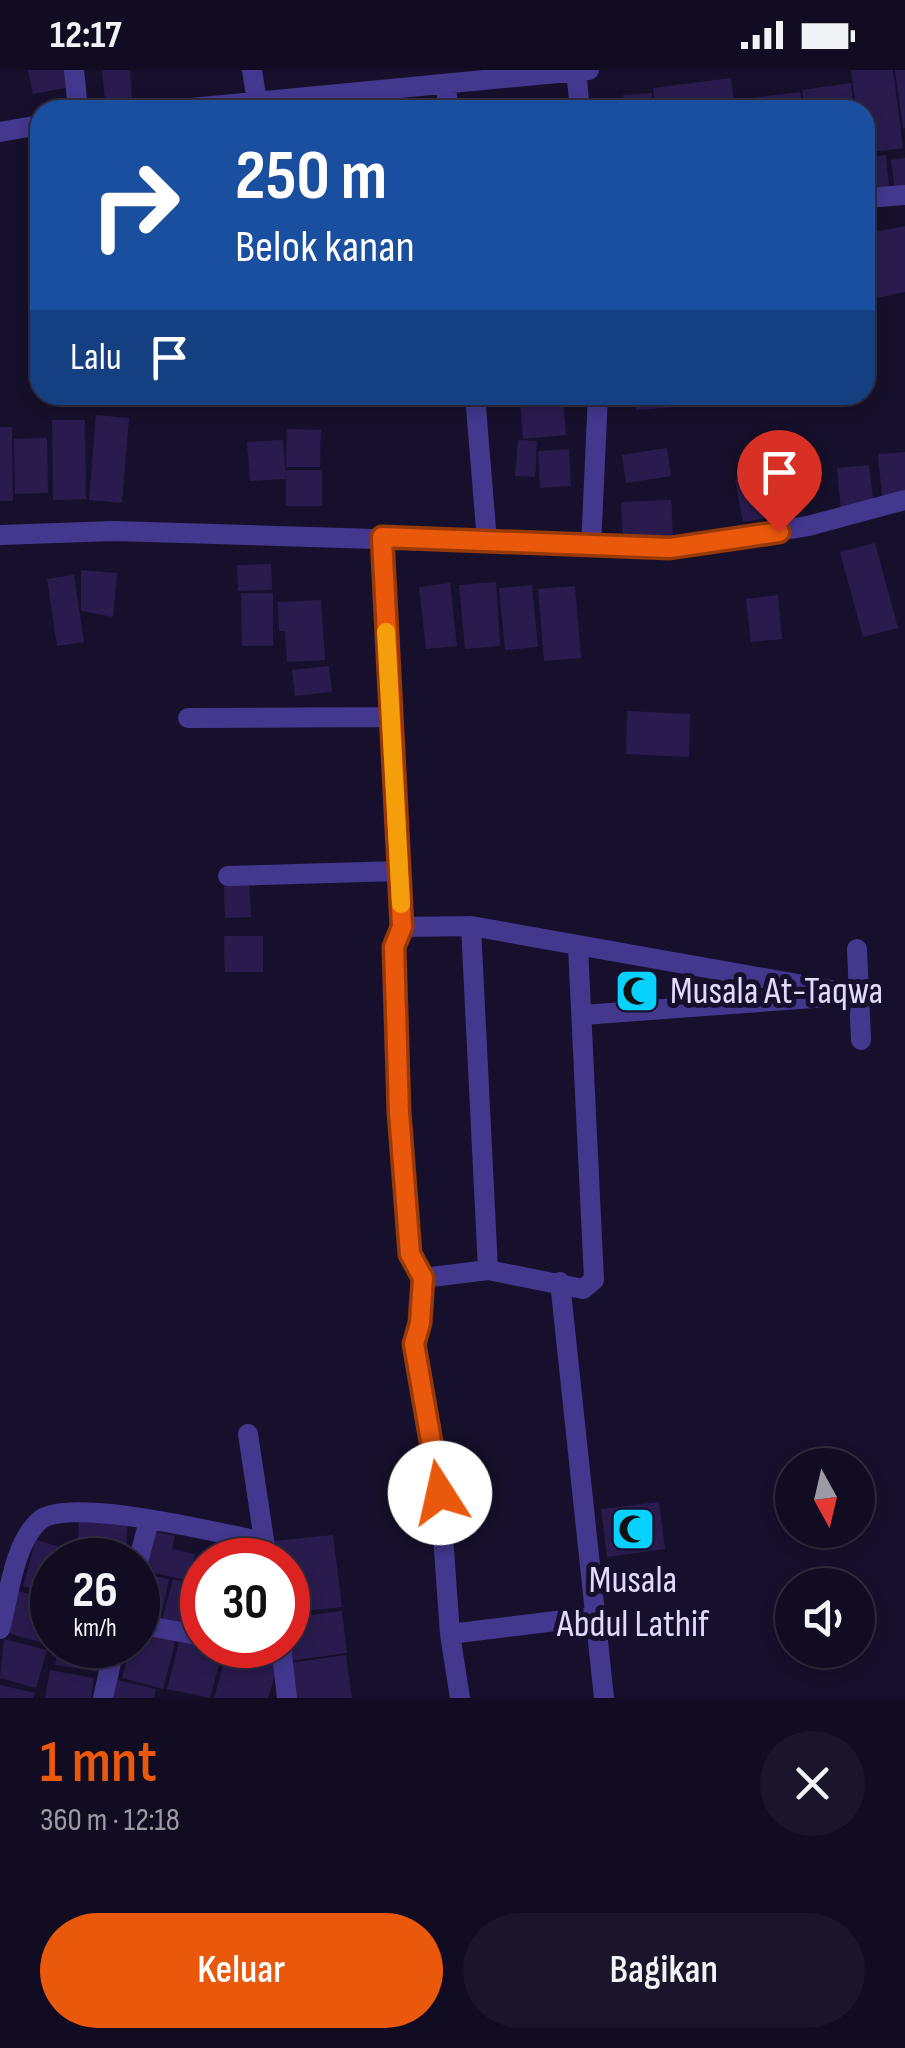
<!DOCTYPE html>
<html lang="id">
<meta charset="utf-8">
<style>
:root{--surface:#110c21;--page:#1a152a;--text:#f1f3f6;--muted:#9c9ba5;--line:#302c3f;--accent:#ea580c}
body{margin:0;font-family:"Sofia Sans Condensed",sans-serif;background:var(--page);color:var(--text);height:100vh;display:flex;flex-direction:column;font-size:38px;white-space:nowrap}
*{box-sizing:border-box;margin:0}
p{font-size:32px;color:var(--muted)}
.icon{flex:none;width:55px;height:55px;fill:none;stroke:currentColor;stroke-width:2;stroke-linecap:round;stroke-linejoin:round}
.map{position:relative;height:1628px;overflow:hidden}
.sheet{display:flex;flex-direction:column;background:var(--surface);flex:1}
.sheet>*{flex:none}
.guide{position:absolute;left:30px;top:30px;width:845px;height:305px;border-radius:30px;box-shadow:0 5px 15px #0003,0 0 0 2px var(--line);background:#1a4fa0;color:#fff;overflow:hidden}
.needle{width:65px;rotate:172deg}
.buttons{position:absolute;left:775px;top:1378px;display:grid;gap:20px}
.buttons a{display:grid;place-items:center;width:100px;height:100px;border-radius:50%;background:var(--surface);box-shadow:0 5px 15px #0003,0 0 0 2px var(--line);font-size:50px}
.speed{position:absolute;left:30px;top:1468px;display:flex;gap:20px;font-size:50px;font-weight:700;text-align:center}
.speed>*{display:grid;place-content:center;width:130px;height:130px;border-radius:50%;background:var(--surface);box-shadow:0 5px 15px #0003,0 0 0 2px var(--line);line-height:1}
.speed small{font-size:25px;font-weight:400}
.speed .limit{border:15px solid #d22;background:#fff;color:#111}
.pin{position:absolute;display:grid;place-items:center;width:85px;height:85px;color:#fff;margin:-102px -42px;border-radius:50% 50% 50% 0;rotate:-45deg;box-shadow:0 0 10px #0007}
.pin .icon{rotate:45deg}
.me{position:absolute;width:110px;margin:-55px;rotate:350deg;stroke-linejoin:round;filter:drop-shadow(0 0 8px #0008)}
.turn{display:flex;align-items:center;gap:35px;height:210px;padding:0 40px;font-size:45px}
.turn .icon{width:130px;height:130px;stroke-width:2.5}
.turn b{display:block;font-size:70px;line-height:85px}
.then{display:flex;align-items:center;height:95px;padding:0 40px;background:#0003;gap:20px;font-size:38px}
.round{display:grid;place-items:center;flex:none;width:105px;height:105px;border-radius:52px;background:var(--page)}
.overview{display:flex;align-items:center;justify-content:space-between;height:170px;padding:0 40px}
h1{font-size:60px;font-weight:600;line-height:75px;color:var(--accent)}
.action{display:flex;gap:20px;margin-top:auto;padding:20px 40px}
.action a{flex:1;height:115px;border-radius:60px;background:var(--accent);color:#fff;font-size:40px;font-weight:600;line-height:115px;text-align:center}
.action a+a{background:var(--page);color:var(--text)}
.status{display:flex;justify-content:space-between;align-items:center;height:70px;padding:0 50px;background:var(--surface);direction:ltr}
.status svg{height:28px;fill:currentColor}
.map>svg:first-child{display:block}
</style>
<div class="status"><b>12:17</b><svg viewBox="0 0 49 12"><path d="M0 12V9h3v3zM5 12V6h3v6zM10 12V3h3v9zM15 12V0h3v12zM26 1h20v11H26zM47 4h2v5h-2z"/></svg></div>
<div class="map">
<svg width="905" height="1628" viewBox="0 0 905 1628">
<rect width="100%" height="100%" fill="#17102c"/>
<path fill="#2a1b4e" d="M28 0H67L70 17 33 24Z
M102 0H130L133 40H106Z
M851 0H893L903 78 865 83V40H856Z
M895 0H905V58H903Z
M731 8 735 40H656L653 18Z
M851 13 854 40H805L802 20Z
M800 22 803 40H737L736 30Z
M652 23 654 40H625L623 25Z
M886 85 889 116 865 118V87Z
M905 88V118L895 120 891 90Z
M905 156V222L872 229 865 196V164Z
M491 325H520V331L491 330Z
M634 325H687L688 336 636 340Z
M563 328 566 365 523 369 520 331Z
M96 345 129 348 122 433 89 430Z
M52 350H85L86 429 53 430Z
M0 357H12L13 431H0Z
M287 359 321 360 320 397H286Z
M47 368 48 423 15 424 14 369Z
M283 370 286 409 250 411 247 372Z
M518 370 537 371 535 407 515 406Z
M667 378 671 406 626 413 622 385Z
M569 379 571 416 540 418 538 381Z
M905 382V424L882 427 878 384Z
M869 395 874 436 841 440 837 398Z
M286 400H322V436H286Z
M796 400 803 442 743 452 735 410Z
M671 430 673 466 623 468 621 432Z
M875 473 898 558 863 567 840 482Z
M271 494 272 520 238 521 237 495Z
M81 500 117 503 113 547 81 541Z
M74 505 84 572 57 576 47 509Z
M496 512 500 576 465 579 459 515Z
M450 513 457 576 426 579 419 517Z
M532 515 538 577 505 580 499 518Z
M575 516 581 588 544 591 538 519Z
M241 523H273V576H242Z
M778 525 782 569 751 572 746 529Z
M321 530 325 590 287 592 285 561H279L278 532Z
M329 596 332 622 295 626 292 600Z
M627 641 690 644 689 687 626 684Z
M249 810 251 847 225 848 224 811Z
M224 866H263V902H225Z
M650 908 652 930 624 933 622 912Z
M659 1432 665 1479 607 1487 601 1439Z
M79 1451 127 1453 126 1490H77Z
M152 1461 175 1466 172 1479 195 1484 189 1511 142 1500Z
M333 1465 342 1537 288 1543V1490H275L273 1471Z
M36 1470 74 1481 71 1490H52V1524L23 1516Z
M203 1480 231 1489V1490H202V1509L194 1506Z
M138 1503 169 1509 161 1547 138 1543Z
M173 1509 202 1516 199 1558 162 1549Z
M18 1521 52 1530V1553L47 1574 7 1563Z
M342 1541 347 1583 288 1591V1548Z
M138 1559 176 1569 163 1619 122 1608 131 1575H138Z
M4 1569 47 1580 36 1618 0 1608Z
M180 1569 223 1579 210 1628 167 1619Z
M58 1575H104L100 1602 55 1595Z
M227 1581 278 1595 268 1628H214Z
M346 1585 352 1628H294L289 1593Z
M50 1600 94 1608 91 1628H45Z
M117 1610 156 1619 154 1628H113Z
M0 1615 35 1623 33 1628H0Z"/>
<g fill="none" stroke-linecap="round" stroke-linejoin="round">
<path stroke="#43388e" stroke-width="20" d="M74 0 78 40
M252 0 257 32
M576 0 580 40
M446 14 448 40
M170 40 589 0
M0 62 40 55
M865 128 905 125
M475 325 487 471
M0 465 114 461 669 478 808 456 905 430
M382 467 402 857 394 877 399 1042 410 1183 423 1208
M591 477 598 325
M188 648 389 647
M228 806 399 801
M471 856 488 1200
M402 857 471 856 859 925
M857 879 861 970
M583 945 827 927
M560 1212 604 1628
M248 1364 267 1490
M138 1492 149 1451
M138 1554 202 1566
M0 1559C9 1527 13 1475 39 1451 67 1425 223 1464 264 1472
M450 1564 597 1546
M247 1575 282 1582
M281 1575 287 1628
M103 1628 115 1575
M460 1628 450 1564 440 1423 414 1274 420 1253 423 1208 488 1200 583 1219 594 1210 578 877"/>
</g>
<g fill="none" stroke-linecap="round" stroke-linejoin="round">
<defs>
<path id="route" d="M440 1423 414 1274 420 1253 423 1208 410 1184 399 1042 394 877 402 857 382 467 670 478 779 462"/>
</defs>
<use href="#route" stroke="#983908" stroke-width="25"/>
<use href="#route" stroke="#ea580c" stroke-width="18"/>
<path stroke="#f59e0b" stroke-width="18" d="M386 562 401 834"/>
</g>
<defs>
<symbol id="mosque-square" viewBox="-11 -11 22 22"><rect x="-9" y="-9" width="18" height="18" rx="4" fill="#07d1ff" stroke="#17102c"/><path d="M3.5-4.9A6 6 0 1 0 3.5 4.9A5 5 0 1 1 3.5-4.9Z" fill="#111"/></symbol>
</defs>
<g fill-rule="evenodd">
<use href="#mosque-square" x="612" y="896" width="50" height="50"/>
<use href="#mosque-square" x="608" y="1434" width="50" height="50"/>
</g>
<g text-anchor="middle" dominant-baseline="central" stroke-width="10" stroke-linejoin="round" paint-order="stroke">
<g font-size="38" fill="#e2dbff" stroke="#17102c" text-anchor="start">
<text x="670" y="921">Musala At-Taqwa</text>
<text x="633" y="1510" text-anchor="middle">Musala<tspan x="633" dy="44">Abdul Lathif</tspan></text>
</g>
</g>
</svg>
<div class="buttons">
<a><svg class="needle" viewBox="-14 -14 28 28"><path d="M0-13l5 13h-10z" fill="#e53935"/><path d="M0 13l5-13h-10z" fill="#9c9ba5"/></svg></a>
<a><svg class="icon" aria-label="sound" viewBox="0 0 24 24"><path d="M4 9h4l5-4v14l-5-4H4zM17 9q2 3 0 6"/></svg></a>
</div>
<div class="speed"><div>26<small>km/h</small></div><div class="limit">30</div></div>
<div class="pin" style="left:779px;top:462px;background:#d93025"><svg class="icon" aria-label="arrive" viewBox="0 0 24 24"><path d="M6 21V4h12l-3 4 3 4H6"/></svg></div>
<svg class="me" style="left:440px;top:1423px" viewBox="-20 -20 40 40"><circle r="19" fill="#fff"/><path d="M0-13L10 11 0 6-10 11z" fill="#ea580c"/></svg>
<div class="guide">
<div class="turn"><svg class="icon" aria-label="right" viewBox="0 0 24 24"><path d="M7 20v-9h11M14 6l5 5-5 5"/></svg><div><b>250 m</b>Belok kanan</div></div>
<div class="then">Lalu<svg class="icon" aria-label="arrive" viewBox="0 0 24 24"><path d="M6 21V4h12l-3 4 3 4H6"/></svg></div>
</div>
</div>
<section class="sheet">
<div class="overview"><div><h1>1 mnt</h1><p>360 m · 12:18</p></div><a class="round"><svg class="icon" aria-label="close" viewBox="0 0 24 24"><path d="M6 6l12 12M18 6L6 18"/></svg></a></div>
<div class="action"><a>Keluar</a><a>Bagikan</a></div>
</section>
